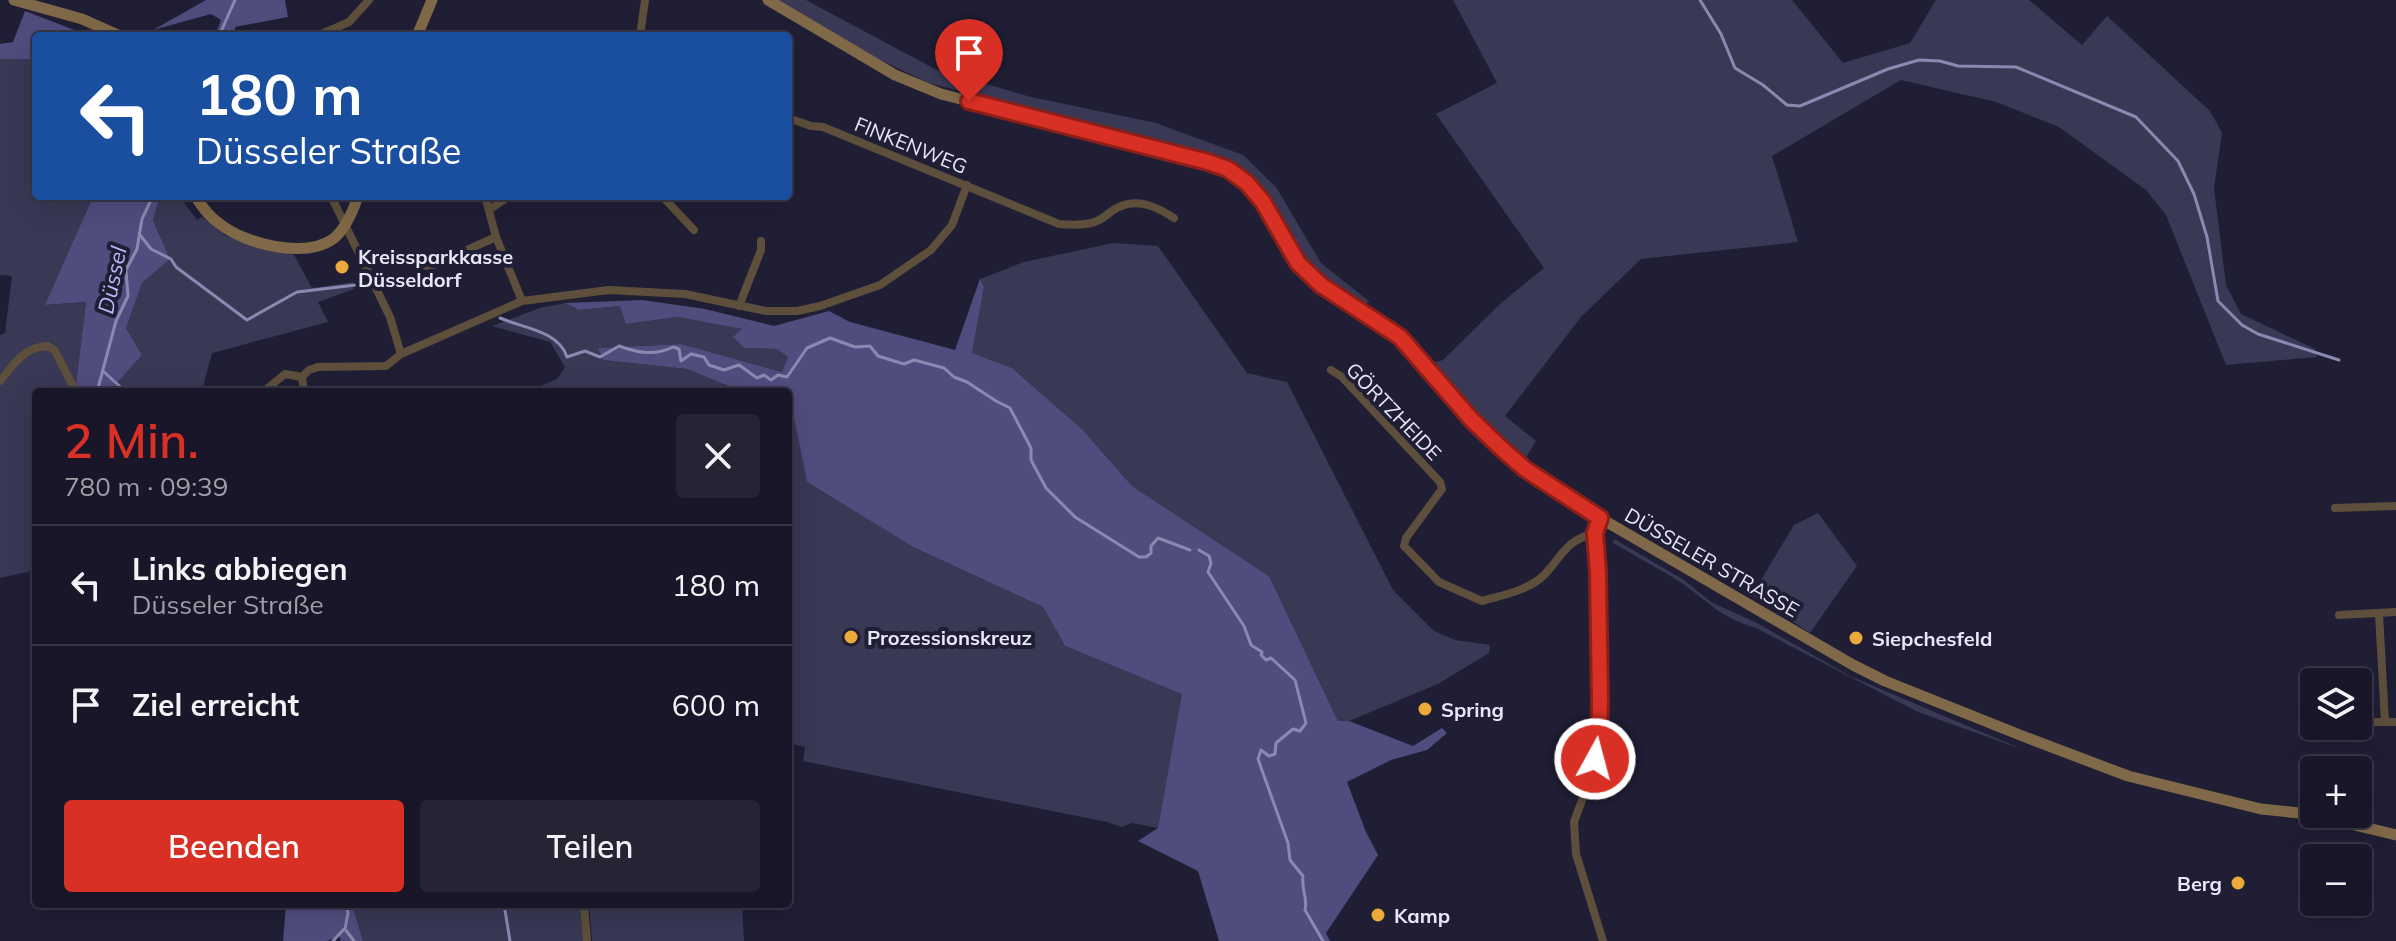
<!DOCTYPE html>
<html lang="de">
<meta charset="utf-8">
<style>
:root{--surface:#181628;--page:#252334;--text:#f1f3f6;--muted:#9f9fa8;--line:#363545;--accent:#d93025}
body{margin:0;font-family:Mulish,sans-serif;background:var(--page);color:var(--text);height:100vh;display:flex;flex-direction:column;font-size:30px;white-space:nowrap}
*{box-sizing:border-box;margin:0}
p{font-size:26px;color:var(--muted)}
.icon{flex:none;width:44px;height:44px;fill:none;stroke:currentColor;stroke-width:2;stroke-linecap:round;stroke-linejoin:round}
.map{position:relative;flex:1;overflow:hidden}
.sheet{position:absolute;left:32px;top:388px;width:760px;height:520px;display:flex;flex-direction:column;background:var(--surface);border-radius:8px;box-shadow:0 8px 32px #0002,0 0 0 2px var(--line)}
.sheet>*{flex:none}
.top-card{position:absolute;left:32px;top:32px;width:760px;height:168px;border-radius:8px;box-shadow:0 8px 32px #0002,0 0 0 2px var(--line);background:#1a4fa0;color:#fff;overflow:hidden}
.controls{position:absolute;left:2300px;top:668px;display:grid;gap:16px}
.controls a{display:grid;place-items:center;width:72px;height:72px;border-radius:8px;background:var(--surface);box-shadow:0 8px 32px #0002,0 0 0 2px var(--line);font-size:40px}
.pin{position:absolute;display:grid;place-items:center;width:68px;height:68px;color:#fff;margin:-82px -34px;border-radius:50% 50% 50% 0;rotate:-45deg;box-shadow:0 0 8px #0007}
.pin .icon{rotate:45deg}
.me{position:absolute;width:88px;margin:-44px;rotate:7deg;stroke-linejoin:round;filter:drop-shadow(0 0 6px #0008)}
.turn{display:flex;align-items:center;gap:28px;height:168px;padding:0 32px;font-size:36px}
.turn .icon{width:104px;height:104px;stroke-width:2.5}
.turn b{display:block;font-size:56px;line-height:68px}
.round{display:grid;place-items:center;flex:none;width:84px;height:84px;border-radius:8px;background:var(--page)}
.summary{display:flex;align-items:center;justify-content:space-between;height:136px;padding:0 32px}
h1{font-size:48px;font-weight:600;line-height:60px;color:var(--accent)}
.cta{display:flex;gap:16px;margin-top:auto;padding:16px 32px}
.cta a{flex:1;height:92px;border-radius:8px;background:var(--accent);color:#fff;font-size:32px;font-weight:600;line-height:92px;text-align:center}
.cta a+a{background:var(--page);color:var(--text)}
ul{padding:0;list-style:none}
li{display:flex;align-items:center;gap:24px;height:120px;padding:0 32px;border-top:2px solid var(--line)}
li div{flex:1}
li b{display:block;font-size:30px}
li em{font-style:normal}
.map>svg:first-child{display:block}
</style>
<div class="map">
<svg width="2396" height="941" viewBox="0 0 2396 941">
<rect width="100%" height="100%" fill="#201e35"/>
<path fill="#393855" d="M776 0H806L935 69 1031 97 1156 123 1243 155 1276 187 1321 263 1370 302 1359 305 1313 271 1255 183 1238 170 1216 160 1150 141 929 83 876 58Z
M1453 0H1792L1843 63 1910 43 1936 0H2029L2082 45 2107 16 2210 111 2222 133 2214 188 2226 285 2241 314 2315 349 2317 357 2226 365 2166 215 2146 190 2059 127 1996 102 1901 80 1772 156 1798 242 1641 259 1581 317 1505 416 1536 441 1526 457 1484 423 1432 363 1443 360 1501 303 1544 268 1436 114 1497 83Z
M0 59H36V196H108L92 199 46 305 86 302 75 392H36V570L0 578V335L5 333 12 276 0 275Z
M160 196H179L197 220 202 217 226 236 294 255 312 288 353 282 354 289 318 302 328 322 212 353 203 387 197 392H109L142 355 126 328 142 283 170 259 153 220Z
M1113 243 1158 246 1247 373 1287 382 1393 590 1434 631 1455 640 1490 645 1489 653 1438 684 1349 721H1338L1269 576 1132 486 1082 429 1012 368 972 353 984 287 980 279 1024 262Z
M565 303 579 310 621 306 626 324 678 317 744 329 745 348 777 349 789 357 782 372 681 344 599 348 603 360 687 369 743 392H527L557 379 565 367 550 342 492 326 540 308Z
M788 410 793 412 807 482 913 547 1043 607 1065 646 1183 694 1158 828 1132 823 1122 827 1107 822 803 761 805 747 788 743Z
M1818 513 1857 566 1810 633 1752 595 1794 525Z
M1614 539 1684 580 1711 602 1757 623 1850 676 2024 750 1918 712 1756 628C1717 616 1711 603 1680 582 1658 568 1635 556 1613 543Z
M352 904H581L584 941H363Z
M589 904H742L744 941H592Z"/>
<path fill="#504c7e" d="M206 0H285L288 17 235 27V36H215L221 20 211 14 153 30Z
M25 11 90 36H36V59H0V44L13 42Z
M108 196H160L153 220 170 259 142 283 126 328 142 355 109 392H75L86 302 45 305 92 199Z
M980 279 984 287 972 353 1012 368 1082 429 1132 486 1269 576 1338 721H1349L1413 746 1442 728 1447 733 1427 750 1391 760 1347 782 1366 832 1378 855 1326 933 1330 941H1219L1198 871 1138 841 1158 828 1182 694 1065 646 1043 607 913 547 807 482 793 413 788 410V392H743L687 369 603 360 598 348 681 344 782 372 788 357 777 349 745 348 733 337 742 329 678 317 626 324 620 306 579 310 565 303 642 300 705 309 774 326 829 311 850 322 955 350Z
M286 904H352L363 941H341L339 936 327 941H283Z"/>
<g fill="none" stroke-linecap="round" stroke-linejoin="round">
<path stroke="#8b88b1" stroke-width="3" d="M1700 0 1721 34 1735 68 1763 85 1787 105 1800 106 1888 69 1919 60 1940 61 1958 66 2016 67 2136 117 2178 161 2194 194 2207 237 2218 301 2242 325 2258 334 2339 360
M219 36 235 0
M140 235 151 249 171 259 176 267 247 320 297 292 364 284
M500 318C523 328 559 331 567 357L585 351 600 357 619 346C638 353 655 356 673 347L679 349 681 361 691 354 704 357 709 365 724 370 739 365 757 378 764 375 771 380 778 375 787 377 807 348 830 338 855 347 870 346 878 356 904 364 914 360 944 368 954 377 967 382 996 401 1010 408 1031 448V460L1046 488 1075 517 1139 557H1146L1151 553V546L1158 538 1190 550
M103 371 126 392
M97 392 116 321 128 296 126 270 137 249 142 219 153 196
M1199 550 1209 556 1211 563 1208 572 1244 626 1251 645 1262 652 1261 655 1266 660 1271 658 1295 680 1306 723 1300 731 1293 729 1276 743 1275 754 1269 756 1261 750 1258 759 1288 843 1290 860 1303 876C1301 888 1308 899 1305 910L1323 941
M346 904 348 913 345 929 354 941
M504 904 510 941
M333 941 344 929"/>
<path stroke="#5d4f3b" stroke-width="8" d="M317 36 349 22 369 0
M640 36 645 0
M788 118 811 126 823 127 1059 224C1071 225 1086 226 1097 221 1105 218 1111 210 1119 207 1139 198 1157 207 1174 218
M331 196 390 317 401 354
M485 196 496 237 522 301
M662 196 694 230
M489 210 509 196
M424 265 429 267 496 237
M739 306 761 250V241
M1331 370 1342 377 1440 482 1442 489 1406 538 1404 546 1439 582 1482 601C1503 595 1531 590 1546 573 1563 554 1567 540 1595 533L1600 518
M302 377 309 370 318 367 386 366 401 354 522 301 609 290 685 294 766 311H797L820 306 880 285 931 250 952 225 967 185
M302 377 304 392
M0 381C14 364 24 347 48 346L55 351 76 392
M263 392 285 374 302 377
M2335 508 2396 506
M1595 533 1598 572 1599 741 1591 776 1574 822 1576 854 1603 941
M2379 614 2385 722
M2339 615 2396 612
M2358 722H2396
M584 904 587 941"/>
<path stroke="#7f6948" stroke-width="11" d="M14 0 82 19 120 36
M768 0 895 75 941 94 1208 162 1228 169 1247 183 1263 202 1298 263 1321 285 1400 337 1471 419 1525 469 1600 518 1853 665 1885 681 2025 737 2128 776 2261 809 2309 814 2396 835
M417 36 432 0
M195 196C202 207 209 217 220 224 245 244 305 259 333 239 346 229 353 211 358 196"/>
</g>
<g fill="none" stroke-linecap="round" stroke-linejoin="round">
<defs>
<path id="route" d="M969 101 1208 162 1228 169 1247 183 1263 202 1298 263 1321 285 1400 337 1471 419 1501 448 1525 469 1600 518 1595 533 1598 572 1600 701 1599 741 1595 759"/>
</defs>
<use href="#route" stroke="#8d1f18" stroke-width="20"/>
<use href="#route" stroke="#d93025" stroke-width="14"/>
</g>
<g fill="#ebaa39" stroke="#201e35" stroke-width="3">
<circle cx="342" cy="267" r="8"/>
<circle cx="851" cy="637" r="8"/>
<circle cx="1856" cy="638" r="8"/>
<circle cx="1425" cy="709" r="8"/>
<circle cx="2238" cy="883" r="8"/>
<circle cx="1378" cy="915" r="8"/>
</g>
<g text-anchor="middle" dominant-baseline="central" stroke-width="8" stroke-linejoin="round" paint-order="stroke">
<g font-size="20" fill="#e7e7f6" stroke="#201e35">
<text transform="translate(911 145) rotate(22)">FINKENWEG</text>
<text transform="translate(1394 411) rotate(46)">GÖRTZHEIDE</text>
<text transform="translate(1712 562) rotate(30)">DÜSSELER STRASSE</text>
</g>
<g font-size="20" font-weight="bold" fill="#e7e7f6" stroke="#201e35" text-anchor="start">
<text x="358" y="256">Kreissparkkasse<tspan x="358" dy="23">Düsseldorf</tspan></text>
<text x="867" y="637">Prozessionskreuz</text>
<text x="1872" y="638">Siepchesfeld</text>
<text x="1441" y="709">Spring</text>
<text x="2222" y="883" text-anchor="end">Berg</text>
<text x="1394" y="915">Kamp</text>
</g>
<g font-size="22" font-style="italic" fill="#bcbaf9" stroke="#201e35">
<text transform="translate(112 280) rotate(-78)">Düssel</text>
</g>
</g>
</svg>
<div class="controls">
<a><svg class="icon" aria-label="layers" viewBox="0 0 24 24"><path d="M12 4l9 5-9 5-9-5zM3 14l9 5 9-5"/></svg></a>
<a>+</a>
<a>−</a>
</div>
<div class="pin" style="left:969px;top:101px;background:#d93025"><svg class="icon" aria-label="arrive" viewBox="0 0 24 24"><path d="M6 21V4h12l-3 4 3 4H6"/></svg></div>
<svg class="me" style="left:1595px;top:759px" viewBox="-20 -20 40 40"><circle r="17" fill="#d93025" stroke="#fff" stroke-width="3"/><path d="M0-11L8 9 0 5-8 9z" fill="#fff"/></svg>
<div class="top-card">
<div class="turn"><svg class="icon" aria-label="left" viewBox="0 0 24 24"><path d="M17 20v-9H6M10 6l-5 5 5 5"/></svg><div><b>180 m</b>Düsseler Straße</div></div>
</div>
<section class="sheet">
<div class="summary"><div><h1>2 Min.</h1><p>780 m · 09:39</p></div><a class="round"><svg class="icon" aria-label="close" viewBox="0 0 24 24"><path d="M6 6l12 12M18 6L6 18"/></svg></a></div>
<ul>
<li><svg class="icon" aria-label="left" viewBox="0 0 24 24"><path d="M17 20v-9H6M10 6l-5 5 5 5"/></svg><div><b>Links abbiegen</b><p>Düsseler Straße</p></div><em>180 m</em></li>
<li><svg class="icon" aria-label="arrive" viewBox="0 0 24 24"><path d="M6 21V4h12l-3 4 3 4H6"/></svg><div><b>Ziel erreicht</b></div><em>600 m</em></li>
</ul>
<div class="cta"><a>Beenden</a><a>Teilen</a></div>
</section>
</div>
